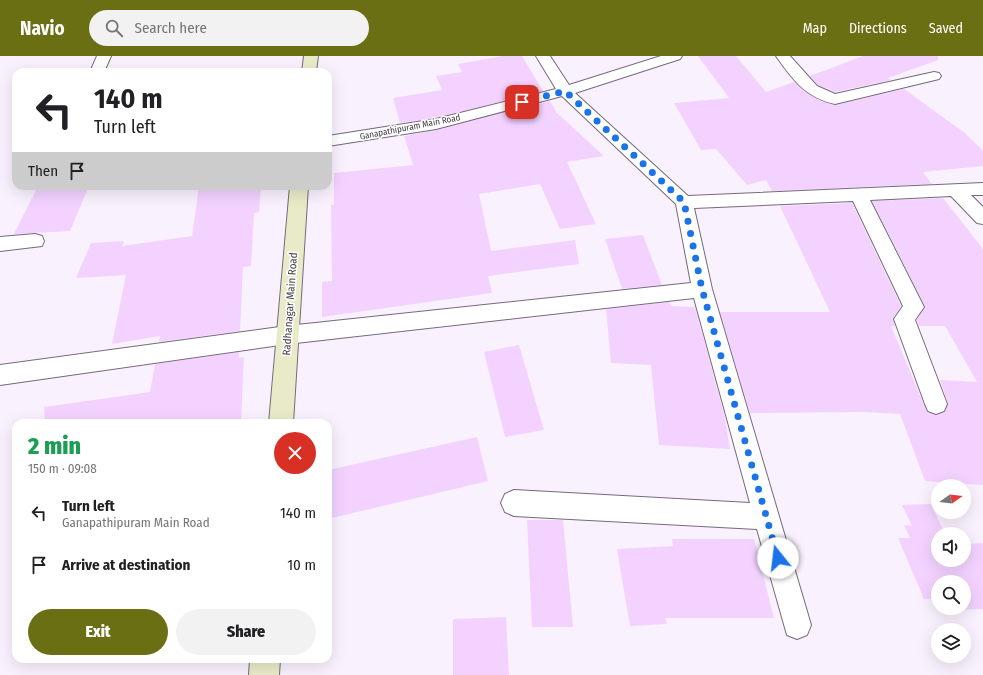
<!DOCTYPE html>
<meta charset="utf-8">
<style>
:root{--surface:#fff;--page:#f2f2f2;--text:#202124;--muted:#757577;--accent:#6b6f14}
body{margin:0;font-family:"Fira Sans Condensed",sans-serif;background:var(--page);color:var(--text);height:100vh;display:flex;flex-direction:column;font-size:15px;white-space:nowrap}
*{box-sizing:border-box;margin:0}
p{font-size:13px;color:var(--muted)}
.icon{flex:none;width:22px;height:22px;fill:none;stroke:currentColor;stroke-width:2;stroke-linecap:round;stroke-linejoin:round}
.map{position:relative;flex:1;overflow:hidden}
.panel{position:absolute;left:12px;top:363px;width:320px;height:244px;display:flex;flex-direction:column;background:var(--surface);border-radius:12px;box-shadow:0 4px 16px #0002}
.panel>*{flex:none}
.top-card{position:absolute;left:12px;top:12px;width:320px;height:122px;border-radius:12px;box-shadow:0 4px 16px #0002;background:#fff;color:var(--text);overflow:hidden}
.needle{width:26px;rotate:76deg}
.controls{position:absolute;left:931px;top:423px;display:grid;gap:8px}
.controls a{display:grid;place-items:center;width:40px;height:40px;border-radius:50%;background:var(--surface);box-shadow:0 4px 16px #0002;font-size:20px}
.pin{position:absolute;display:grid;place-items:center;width:34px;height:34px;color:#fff;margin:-17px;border-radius:8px;box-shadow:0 2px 6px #0006}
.me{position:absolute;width:44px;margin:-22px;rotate:344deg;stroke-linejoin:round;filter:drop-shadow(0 0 3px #0008)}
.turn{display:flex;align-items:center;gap:14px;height:84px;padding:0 16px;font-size:18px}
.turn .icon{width:52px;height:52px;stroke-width:2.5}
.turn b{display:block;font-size:28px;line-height:34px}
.then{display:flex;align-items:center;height:38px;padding:0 16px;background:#0003;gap:8px;font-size:15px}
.round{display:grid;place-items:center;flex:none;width:42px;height:42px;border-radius:21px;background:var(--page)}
.overview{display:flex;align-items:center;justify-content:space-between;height:68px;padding:0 16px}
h1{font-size:24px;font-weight:800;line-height:30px;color:#1e9e55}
.button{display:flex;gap:8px;margin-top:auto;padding:8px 16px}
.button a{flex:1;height:46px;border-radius:24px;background:var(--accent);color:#fff;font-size:16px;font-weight:800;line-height:46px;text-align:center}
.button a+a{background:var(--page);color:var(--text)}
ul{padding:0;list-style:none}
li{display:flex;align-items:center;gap:12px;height:52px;padding:0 16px}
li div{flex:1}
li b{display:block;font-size:15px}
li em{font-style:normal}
header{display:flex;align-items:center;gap:24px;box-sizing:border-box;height:56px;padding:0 20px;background:var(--accent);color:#fff}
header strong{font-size:19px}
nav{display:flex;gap:22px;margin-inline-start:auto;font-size:14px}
.search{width:280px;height:36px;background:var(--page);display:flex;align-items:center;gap:10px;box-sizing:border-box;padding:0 14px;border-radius:22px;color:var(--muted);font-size:15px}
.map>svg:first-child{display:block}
</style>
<header>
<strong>Navio</strong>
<div class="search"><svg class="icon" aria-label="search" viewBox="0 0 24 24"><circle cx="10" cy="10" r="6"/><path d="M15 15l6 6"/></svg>Search here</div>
<nav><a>Map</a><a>Directions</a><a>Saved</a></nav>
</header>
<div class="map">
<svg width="983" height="619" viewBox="0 0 983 619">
<rect width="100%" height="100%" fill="#faf1fe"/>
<path fill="#f3d2ff" d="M503 0H522L543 35 436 62 400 67 393 42 442 34 436 20 462 16 458 8Z
M698 0H736L766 36 794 26 815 42 835 49 904 33 965 77 983 95V110L923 116 932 128 772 135 766 124 747 129 716 93 701 94 674 47 729 42Z
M863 0H938V4L888 22 891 24 835 36 818 29 810 20Z
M550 45 557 57 604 100 567 106 596 168 560 173 540 128 479 138 491 195 575 184 579 208 488 220 492 237 322 261V226L332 225 331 149H334V117L413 109 404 80 436 74Z
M38 130H89L70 175 14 178Z
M199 130H261L259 156 254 157 251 210 243 211 240 275 159 286 160 280 112 288 126 219 76 222 91 187 124 185 122 190 192 180Z
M943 142 983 193V429L925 425 900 358 865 356 750 357 720 256H830L780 150 852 147 901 250 893 262 895 270H891L927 356 935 359 945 356 948 347 940 324 977 326 945 270H919L917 264 925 250 872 145Z
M643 179 662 229 622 233 605 183Z
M669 246 671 250 695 251 724 358 730 393 659 389 651 309 611 307 606 253Z
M519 289 544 374 505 381 484 296Z
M239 296V302L244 301 241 367H45L44 351 150 336 155 308Z
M477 381 488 425 328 463V414Z
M931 448 945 478H938V504H964V488L983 487V553L943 554 942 552H964V526H938V543H924L898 482H910L904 469 912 470 902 449Z
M527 464H563L573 571H532Z
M672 483H754L774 562H665L667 568 630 570 617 493 673 490Z
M506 561 509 619H453V563Z"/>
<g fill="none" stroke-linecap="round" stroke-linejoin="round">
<defs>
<path id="street" d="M97 0H111L104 16H90Z
M536 0H550L569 29 661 0H682L680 3 575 37 688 140 983 127V139H971L983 151V168L977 167 951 140 870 144 924 251 915 264 947 348 944 355 936 358 928 355 925 348 894 263 903 250 853 145 694 152 712 233 811 569 807 579 797 583 787 579 757 473 514 460 505 456 501 447 505 438 514 434 750 447 694 242 287 288 0 329V309L287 270 691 227 676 148 562 40 436 73 328 90V80L436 63 556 33Z
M776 0H790L817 30 835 38 934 16 939 17 941 20 939 23 835 48C806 42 792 23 776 0Z
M35 178 42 180 44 185 42 190 0 195V181Z"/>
<path id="secondary" d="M304 0H318L316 16H302Z
M290 130H308L293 367H269Z
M250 603H280L279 619H249Z"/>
</defs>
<use href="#street" stroke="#76697b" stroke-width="2"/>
<use href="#secondary" stroke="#76697b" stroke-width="2"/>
<use href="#street" fill="#fff" fill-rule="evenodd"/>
<use href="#secondary" fill="#e9ebc8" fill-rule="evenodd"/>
</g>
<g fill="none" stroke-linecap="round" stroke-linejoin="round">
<path stroke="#1a73e8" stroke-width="7" stroke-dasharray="0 12.6" d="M522 46 565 35 684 146 702 233 778 502"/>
</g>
<g text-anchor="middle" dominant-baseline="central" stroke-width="3" stroke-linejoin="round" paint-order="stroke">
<g font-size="9" fill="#403b43" stroke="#fff">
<text transform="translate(410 71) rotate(-11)">Ganapathipuram Main Road</text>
</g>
<g font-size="11" fill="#403b43" stroke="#fff">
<text transform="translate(290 248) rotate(-86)">Radhanagar Main Road</text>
</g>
</g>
</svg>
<div class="controls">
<a><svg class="needle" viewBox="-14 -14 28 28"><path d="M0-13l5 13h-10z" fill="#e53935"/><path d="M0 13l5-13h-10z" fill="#757577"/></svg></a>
<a><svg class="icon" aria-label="sound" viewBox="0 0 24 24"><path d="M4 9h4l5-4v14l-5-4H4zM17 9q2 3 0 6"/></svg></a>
<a><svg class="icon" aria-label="search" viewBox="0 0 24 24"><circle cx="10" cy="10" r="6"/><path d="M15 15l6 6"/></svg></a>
<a><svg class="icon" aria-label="layers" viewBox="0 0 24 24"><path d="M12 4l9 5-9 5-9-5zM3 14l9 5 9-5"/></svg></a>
</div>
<div class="pin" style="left:522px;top:46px;background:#d93025"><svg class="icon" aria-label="arrive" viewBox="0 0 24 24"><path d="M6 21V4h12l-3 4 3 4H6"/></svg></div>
<svg class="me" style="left:778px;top:502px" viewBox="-20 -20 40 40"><circle r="19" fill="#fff"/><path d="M0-13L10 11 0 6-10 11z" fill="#1a73e8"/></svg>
<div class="top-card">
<div class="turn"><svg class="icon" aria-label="left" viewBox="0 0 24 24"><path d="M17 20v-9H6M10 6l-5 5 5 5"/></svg><div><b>140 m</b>Turn left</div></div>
<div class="then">Then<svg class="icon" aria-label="arrive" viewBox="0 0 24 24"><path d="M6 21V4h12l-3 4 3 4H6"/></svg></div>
</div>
<section class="panel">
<div class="overview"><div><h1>2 min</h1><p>150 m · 09:08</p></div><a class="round" style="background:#d93025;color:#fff"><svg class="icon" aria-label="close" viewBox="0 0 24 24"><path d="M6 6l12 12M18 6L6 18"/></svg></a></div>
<ul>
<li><svg class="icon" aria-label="left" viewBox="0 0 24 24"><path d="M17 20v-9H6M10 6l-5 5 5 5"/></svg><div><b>Turn left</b><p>Ganapathipuram Main Road</p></div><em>140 m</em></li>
<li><svg class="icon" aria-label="arrive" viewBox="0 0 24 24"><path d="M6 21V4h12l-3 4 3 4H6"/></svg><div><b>Arrive at destination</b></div><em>10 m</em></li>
</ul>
<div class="button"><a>Exit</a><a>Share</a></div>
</section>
</div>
